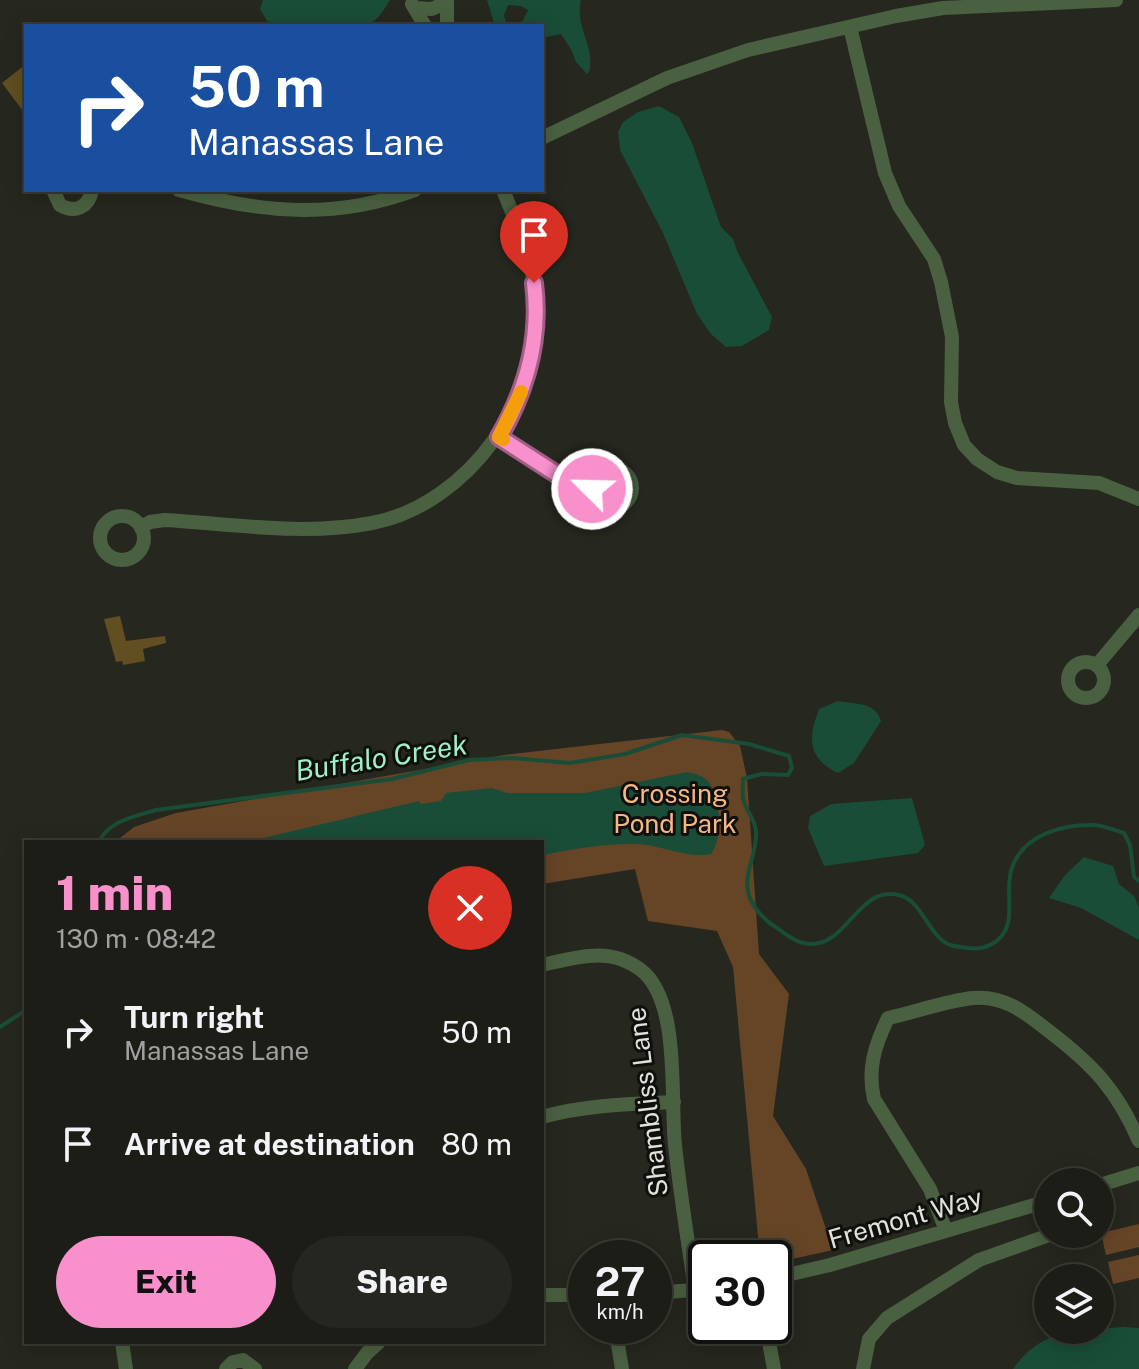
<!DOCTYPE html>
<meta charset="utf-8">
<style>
:root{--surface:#1c1d16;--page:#25261f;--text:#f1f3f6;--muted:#a0a2a1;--line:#3a3b35;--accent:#f890cc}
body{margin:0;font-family:"Public Sans",sans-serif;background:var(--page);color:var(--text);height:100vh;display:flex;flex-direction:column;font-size:30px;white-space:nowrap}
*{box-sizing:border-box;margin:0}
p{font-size:26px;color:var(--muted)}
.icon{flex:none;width:44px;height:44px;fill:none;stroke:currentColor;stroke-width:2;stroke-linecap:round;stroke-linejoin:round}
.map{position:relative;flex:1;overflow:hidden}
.panel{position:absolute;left:24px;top:840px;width:520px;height:504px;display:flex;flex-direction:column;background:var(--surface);border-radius:0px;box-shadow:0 4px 20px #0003,0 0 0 2px var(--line)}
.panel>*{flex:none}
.top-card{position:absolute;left:24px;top:24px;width:520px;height:168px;border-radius:0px;box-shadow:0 4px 20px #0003,0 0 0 2px var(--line);background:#1a4fa0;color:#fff;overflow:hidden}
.controls{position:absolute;left:1034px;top:1168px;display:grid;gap:16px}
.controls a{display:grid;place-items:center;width:80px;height:80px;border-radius:50%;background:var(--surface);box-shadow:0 4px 20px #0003,0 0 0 2px var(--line);font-size:40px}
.speed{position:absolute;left:568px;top:1240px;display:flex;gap:16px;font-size:40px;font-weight:700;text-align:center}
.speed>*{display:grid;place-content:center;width:104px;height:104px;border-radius:50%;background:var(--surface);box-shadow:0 4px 20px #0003,0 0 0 2px var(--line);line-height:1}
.speed small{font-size:20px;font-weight:400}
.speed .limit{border:4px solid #111;border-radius:12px;background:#fff;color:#111}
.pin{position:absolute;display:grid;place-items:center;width:68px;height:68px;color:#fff;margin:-82px -34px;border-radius:50% 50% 50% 0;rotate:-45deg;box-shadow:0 0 8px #0007}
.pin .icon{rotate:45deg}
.me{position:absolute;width:88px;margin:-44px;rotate:293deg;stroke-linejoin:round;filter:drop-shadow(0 0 6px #0008)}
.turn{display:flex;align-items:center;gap:28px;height:168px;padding:0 32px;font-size:36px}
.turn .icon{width:104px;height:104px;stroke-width:2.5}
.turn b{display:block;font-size:56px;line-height:68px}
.round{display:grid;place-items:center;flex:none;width:84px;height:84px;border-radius:42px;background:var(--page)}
.headline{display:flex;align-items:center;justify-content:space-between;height:136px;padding:0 32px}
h1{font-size:48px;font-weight:800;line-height:60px;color:var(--accent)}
.button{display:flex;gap:16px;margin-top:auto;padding:16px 32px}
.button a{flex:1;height:92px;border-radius:48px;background:var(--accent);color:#111;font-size:32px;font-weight:800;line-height:92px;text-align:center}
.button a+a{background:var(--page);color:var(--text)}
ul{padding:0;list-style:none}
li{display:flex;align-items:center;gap:24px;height:112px;padding:0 32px}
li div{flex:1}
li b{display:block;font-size:30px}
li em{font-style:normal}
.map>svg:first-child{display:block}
</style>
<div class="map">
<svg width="1139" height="1369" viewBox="0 0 1139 1369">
<rect width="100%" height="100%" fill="#26271e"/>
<path fill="#664527" d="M722 730 729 732 740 746 747 778 759 954 789 994 773 1116 806 1169 833 1250 774 1263V1258H760L733 967 717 931 648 921 635 869 542 884V842H115L134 827 176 813 504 755Z
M1139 1224V1247L1106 1255 1101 1233Z
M1139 1255V1278L1113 1284 1108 1262Z"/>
<path fill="#194d37" d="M263 0H390C383 11 378 22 363 26 346 30 285 26 267 21L260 9Z
M487 0H581C574 26 596 47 589 72L587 74 576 62 572 51 561 34 542 38V26H520L528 10 521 6 508 5 504 15 507 26H495Z
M659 106 679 117 692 143 721 227 733 239 737 251 772 317 769 330 742 346 726 347 711 334 697 314 663 233 620 150 618 132 623 122 638 112Z
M838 701C855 704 876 702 881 721L854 763 838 773C807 758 808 738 819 709Z
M687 772C696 774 705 776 710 784 721 803 723 837 711 854 687 859 662 845 637 844 607 843 572 849 542 855V842H247L419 801 421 804 441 801 446 793 492 788 507 793H585Z
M912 798 925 845 918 853 824 866 808 828 810 816 831 804Z
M1084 857 1113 866 1119 884 1134 896 1139 907V940L1081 908 1049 898 1065 875Z
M1124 1327 1139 1328V1369H1013C1043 1327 1079 1330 1124 1327Z"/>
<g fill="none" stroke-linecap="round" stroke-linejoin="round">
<path stroke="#194d37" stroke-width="4" d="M99 842C108 821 136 816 156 810L392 779 469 760 512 758 570 763 625 754 682 735 749 744 789 756 792 768 788 775 762 774 743 779C743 785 742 792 743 798 745 809 755 819 756 831 758 851 744 872 748 891 750 905 765 921 777 928 785 934 794 941 803 943 847 953 855 885 899 895 923 901 928 936 950 945 956 947 963 947 968 948 976 949 985 948 992 944 1020 928 1004 896 1011 871 1021 835 1062 824 1095 825 1104 826 1115 830 1124 833L1130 845 1134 877 1139 881
M0 1027 26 1010"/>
</g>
<path fill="#614e21" d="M26 64V115L2 83Z
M120 616 126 641 165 636 166 643 143 649 145 661 123 665 122 661 116 662 104 619Z"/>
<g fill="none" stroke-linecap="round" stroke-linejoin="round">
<path stroke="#4a6141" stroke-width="14" d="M447 0V26
M412 4 425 26
M415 8 432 9 447 2
M850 27 885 173 899 206 934 259 941 282 952 337 951 402 955 423 964 445 977 459 997 472 1017 478 1099 483 1139 499
M542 138 667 78 748 50 896 16 943 8 1116 0
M53 190 60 205C75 214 89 207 92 190
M179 190C260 213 335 220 415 190
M499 437 575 486 592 489
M592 488a20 20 0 1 1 40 0a20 20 0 1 1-40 0Z
M100 538a22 22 0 1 1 44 0a22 22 0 1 1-44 0Z
M141 528 150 522 165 520C233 524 304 536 372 523 468 505 545 396 536 300 533 261 518 227 503 190
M1068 680a18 18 0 1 1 36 0a18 18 0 1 1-36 0Z
M1097 665 1139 615
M542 965C577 957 610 946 641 970 681 1001 670 1099 675 1145 680 1193 688 1241 695 1290
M542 1117C585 1105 629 1104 674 1102
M1100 1185 1139 1173
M946 1231 930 1189 874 1099C867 1069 875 1045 888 1018 916 1012 945 1001 973 998 1005 995 1027 1014 1050 1032 1093 1065 1117 1090 1139 1141
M774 1278 830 1265 1048 1201
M654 1293 706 1289
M542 1295H586
M615 1326 622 1369
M766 1326 774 1369
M122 1342 126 1369
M226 1369 233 1362 243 1360 255 1369
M355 1369 367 1353 379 1342
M863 1369 869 1339 887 1318 979 1260 1052 1234"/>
</g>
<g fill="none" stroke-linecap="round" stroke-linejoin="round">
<defs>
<path id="route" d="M534 283C541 338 527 389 499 437L575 486 592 489"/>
</defs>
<use href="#route" stroke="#a15e85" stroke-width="20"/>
<use href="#route" stroke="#f890cc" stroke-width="14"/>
<path stroke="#f59e0b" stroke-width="14" d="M503 439 499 437 521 392"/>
</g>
<g text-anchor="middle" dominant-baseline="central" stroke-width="6" stroke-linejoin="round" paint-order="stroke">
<g font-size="26" fill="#f5b784" stroke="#0f0f0b">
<text x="675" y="793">Crossing<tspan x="675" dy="30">Pond Park</tspan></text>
</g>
<g font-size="26" fill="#e1e2dc" stroke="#0f0f0b">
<text transform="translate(647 1102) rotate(-97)">Shambliss Lane</text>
<text transform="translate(905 1218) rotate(-16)">Fremont Way</text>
</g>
<g font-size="28" font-style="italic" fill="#9ff0c8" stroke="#0f0f0b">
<text transform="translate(381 757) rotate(-9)">Buffalo Creek</text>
</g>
</g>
</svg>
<div class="controls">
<a><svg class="icon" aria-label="search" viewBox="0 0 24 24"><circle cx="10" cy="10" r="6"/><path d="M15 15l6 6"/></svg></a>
<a><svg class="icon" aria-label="layers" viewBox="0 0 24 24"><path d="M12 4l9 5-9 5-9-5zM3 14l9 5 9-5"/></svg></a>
</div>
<div class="speed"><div>27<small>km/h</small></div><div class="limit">30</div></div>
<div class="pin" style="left:534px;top:283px;background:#d93025"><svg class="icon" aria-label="arrive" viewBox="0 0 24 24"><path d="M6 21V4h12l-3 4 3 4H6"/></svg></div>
<svg class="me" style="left:592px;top:489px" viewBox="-20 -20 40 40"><circle r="17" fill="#f890cc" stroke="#fff" stroke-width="3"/><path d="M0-11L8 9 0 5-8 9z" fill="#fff"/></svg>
<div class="top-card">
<div class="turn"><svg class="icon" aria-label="right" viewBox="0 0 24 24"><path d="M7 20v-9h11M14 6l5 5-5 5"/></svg><div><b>50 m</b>Manassas Lane</div></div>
</div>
<section class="panel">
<div class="headline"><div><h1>1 min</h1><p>130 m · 08:42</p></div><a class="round" style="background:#d93025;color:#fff"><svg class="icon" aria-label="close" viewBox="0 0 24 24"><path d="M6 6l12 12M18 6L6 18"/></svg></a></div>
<ul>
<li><svg class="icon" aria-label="right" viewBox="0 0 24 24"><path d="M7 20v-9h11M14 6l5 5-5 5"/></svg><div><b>Turn right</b><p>Manassas Lane</p></div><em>50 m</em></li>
<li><svg class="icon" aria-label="arrive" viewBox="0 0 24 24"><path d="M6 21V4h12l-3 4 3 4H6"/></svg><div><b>Arrive at destination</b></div><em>80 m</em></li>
</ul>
<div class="button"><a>Exit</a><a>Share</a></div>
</section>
</div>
